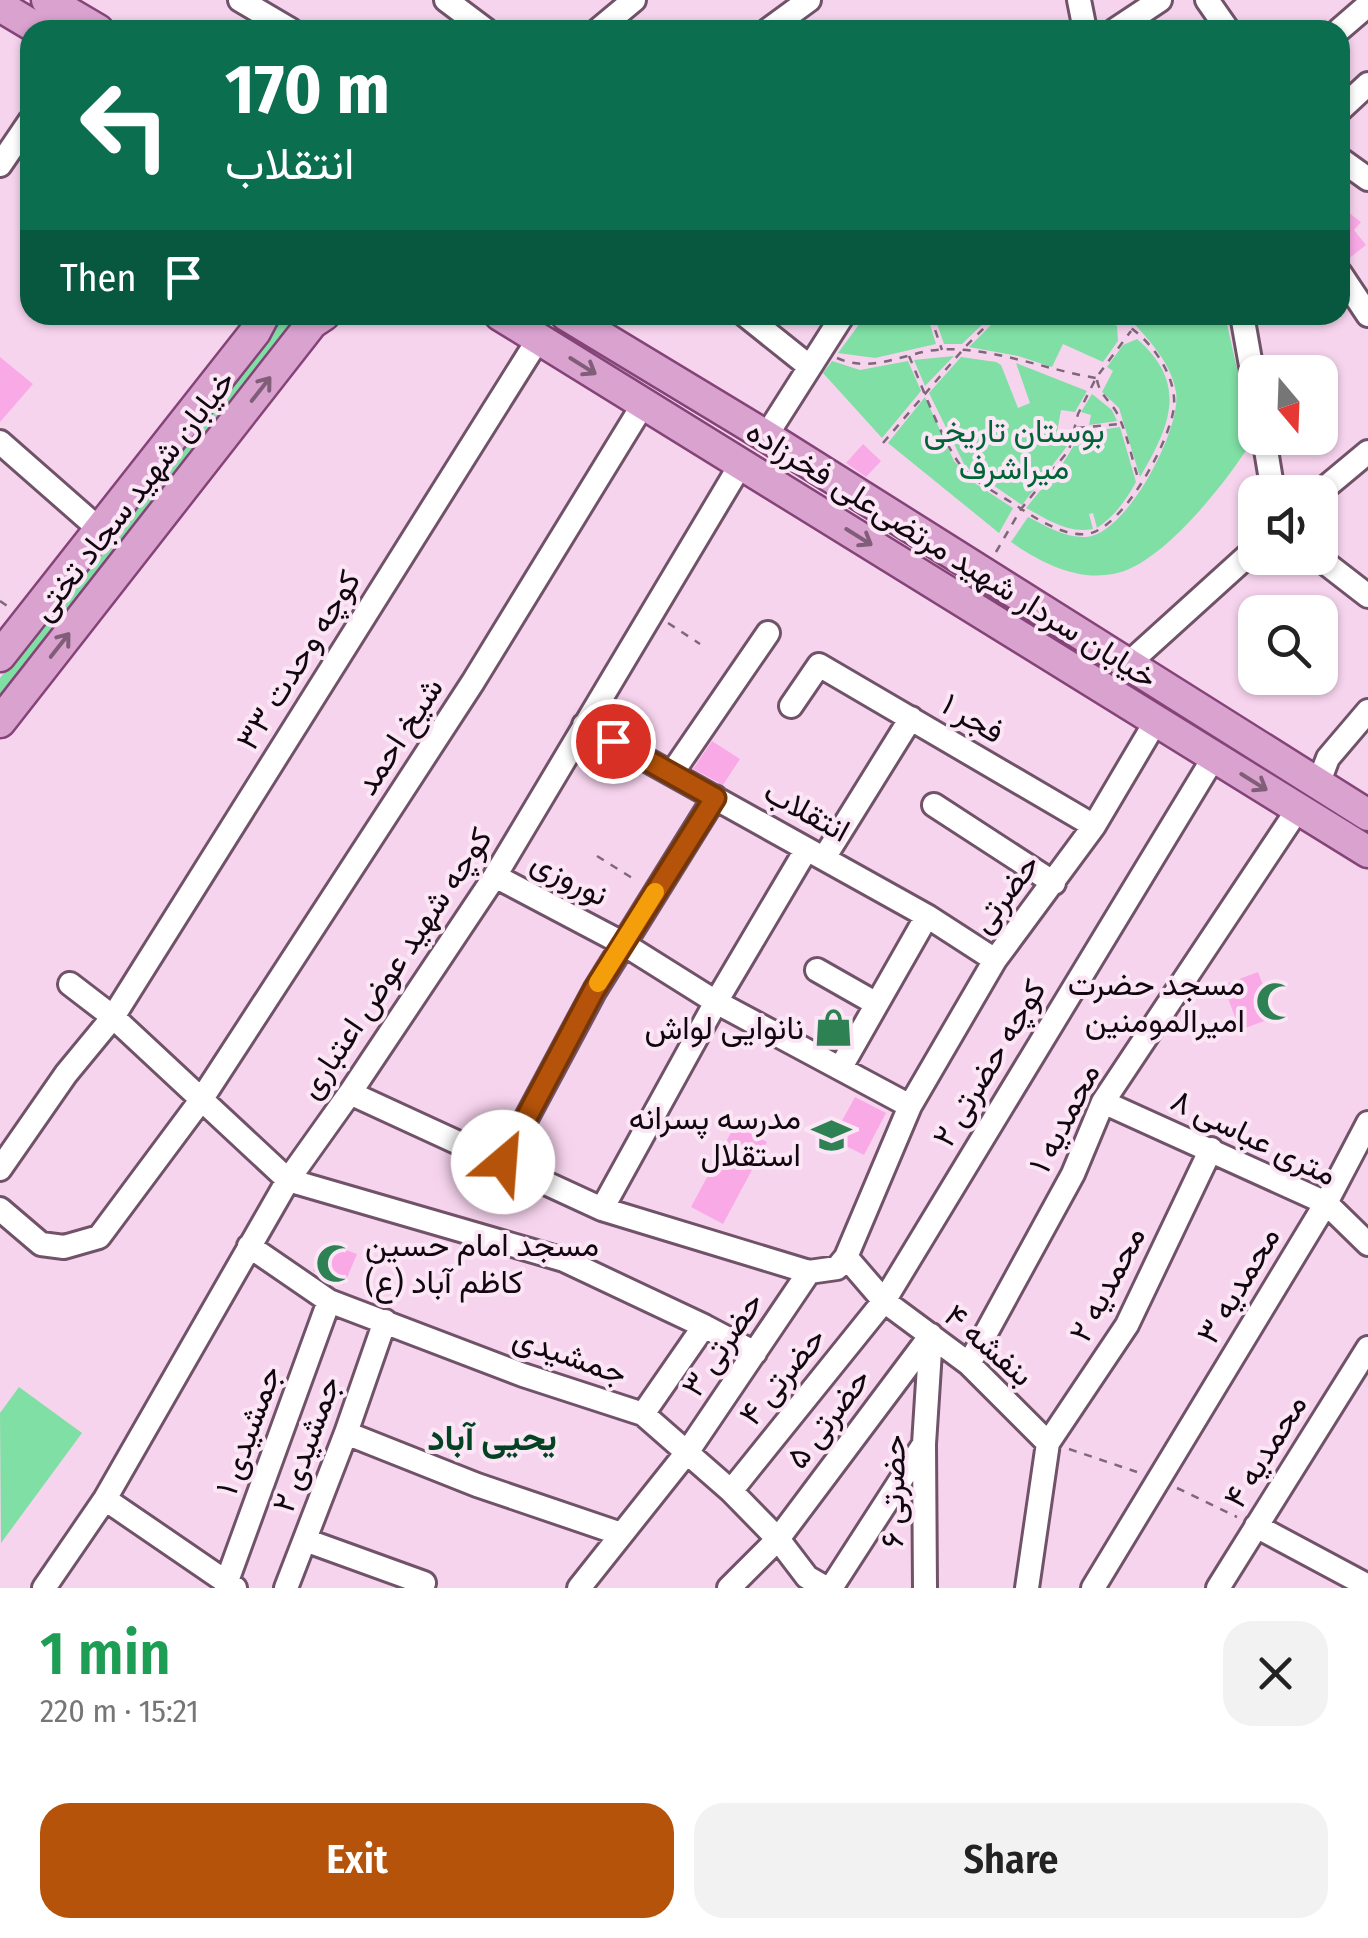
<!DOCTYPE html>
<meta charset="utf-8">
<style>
:root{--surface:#fff;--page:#f2f2f2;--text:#222;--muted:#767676;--accent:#b45309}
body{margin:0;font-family:"Fira Sans Condensed",Vazirmatn,sans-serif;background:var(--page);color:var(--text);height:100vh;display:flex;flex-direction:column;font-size:38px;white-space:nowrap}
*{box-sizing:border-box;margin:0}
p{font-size:32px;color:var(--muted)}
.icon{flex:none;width:55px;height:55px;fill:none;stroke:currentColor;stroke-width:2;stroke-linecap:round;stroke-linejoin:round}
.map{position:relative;height:1588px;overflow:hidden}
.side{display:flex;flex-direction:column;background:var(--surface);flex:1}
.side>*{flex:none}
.top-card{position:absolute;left:20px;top:20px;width:1330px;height:305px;border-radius:30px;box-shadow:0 2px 8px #0004;background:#0b6e4f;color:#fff;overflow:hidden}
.needle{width:65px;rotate:161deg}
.tools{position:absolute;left:1238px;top:355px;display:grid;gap:20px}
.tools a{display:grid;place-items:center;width:100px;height:100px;border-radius:20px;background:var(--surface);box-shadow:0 2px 8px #0004;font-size:50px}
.pin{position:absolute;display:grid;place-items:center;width:85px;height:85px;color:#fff;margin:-42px;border:5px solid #fff;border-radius:50%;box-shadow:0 2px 10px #0007}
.me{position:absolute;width:110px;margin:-55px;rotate:27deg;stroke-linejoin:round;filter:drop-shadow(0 0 8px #0008)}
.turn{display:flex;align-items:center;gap:35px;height:210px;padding:0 40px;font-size:45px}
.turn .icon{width:130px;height:130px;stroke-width:2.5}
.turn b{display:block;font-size:70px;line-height:85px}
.then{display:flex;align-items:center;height:95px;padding:0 40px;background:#0003;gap:20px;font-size:38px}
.round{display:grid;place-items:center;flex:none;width:105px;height:105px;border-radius:30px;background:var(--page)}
.headline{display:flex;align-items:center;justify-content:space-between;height:170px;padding:0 40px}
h1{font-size:60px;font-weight:600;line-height:75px;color:#1e9e55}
.action{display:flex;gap:20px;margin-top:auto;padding:20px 40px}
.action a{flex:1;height:115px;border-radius:30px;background:var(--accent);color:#fff;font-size:40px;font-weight:600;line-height:115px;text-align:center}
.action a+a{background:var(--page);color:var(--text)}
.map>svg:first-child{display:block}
</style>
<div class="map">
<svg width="1368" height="1588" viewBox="0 0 1368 1588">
<rect width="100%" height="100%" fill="#f7d4ee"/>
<path fill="#7fdfa4" d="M282 315H300L0 695V678Z
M866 315H927L936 344 875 358 838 353Z
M934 315H992L962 344H944Z
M1001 315H1094L1117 326 1118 341 1103 362 1063 344 1052 367 1018 356 969 347Z
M1126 315H1225L1253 440C1227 481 1162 566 1113 574 1076 581 1040 562 1011 542L1028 517C1046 526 1065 538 1086 537 1126 535 1182 429 1176 392 1171 361 1146 337 1126 315Z
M1137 339C1189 384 1170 426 1140 477L1119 408 1102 392 1113 371 1107 367 1123 345Z
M954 356 925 386 914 360Z
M961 357 996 362 1001 365 1018 408 1030 403 1016 363 1087 391 1075 412 1061 410 1056 438 1071 441 1022 505 965 466 929 393Z
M832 361 860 370 908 361 921 391 882 438 823 373Z
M1092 394 1112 410 1117 421 1089 425 1091 415 1081 412Z
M925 397 954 461 976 484 1013 508 999 533 888 443Z
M1120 427 1136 482C1126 500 1115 516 1097 528L1093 513 1089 514 1093 529C1068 534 1047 519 1026 508L1063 463 1076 442 1085 444 1087 432Z
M19 1387 82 1433 1 1543 0 1413Z"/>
<path fill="#faa9e7" d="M1340 206 1361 222 1354 230 1366 245 1347 260 1340 258Z
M0 357 33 384 0 422Z
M863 444 881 461 866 477 846 463Z
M712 741 740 759 723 785 693 769Z
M1258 972 1275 1017 1240 1030 1223 985Z
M855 1097 886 1113 864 1155 832 1139Z
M735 1125 767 1142 723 1224 691 1207Z
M327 1243 357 1254 344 1285 313 1271Z"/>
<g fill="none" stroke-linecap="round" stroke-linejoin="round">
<defs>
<path id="minor" d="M240 0 291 30
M446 0 486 30
M1079 0 1085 30
M1207 0 1228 30
M598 30 634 0
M768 30 809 0
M1115 30 1160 0
M1339 30 1368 5
M1340 110 1368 84
M1340 159 1368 179
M0 165 30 121
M1340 273 1368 315
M745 315 810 367
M1242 315 1255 388
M766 436 843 315
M1264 438 1273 492
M0 442 99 529
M1320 492 1368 452
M1319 558 1368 596
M1128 664 1255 549
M791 706 819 665 1094 826
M584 725 927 916 995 960
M672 773 768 633
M1318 784 1328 758 1368 711
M934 805 1054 883
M824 858 911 718
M495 876 622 943 716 1002 910 1106
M817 970 875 1003
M70 984 113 1017 288 1180 564 1260 704 1326 643 1414
M841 1067 927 916
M350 1093 602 1209 809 1272 837 1268 846 1257 884 1301 969 1364 1048 1443
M1103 1102 1326 1203 1368 1244
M503 1162 595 990 715 797
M0 1169 66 1074 113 1017 539 338
M0 1209 41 1244 64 1247 99 1237 201 1100 473 682 644 403
M602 1209 716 1002 806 850
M249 1246 329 1301 523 1375 643 1414 731 1491 778 1539 807 1577 826 1588
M846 1257 910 1106 995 960 1094 826 1156 721
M704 1326 755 1353
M969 1364 1073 1174 1103 1102 1298 809
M346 1433 477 1485 621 1534
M731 1491 884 1301 1214 757
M105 1499 235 1588
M1256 1526 1368 1586
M305 1540 424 1583
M227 1581 329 1301
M44 1588 105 1499 288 1180 350 1093 495 876 741 464
M286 1588 346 1433 385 1321
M579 1588 688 1451 809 1272
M729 1588 778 1539 931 1335
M831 1588 924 1444
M925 1588 924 1444 931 1335
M1027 1588 1048 1443 1127 1325 1211 1149
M1093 1588 1326 1203 1368 1123
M1218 1588 1368 1348"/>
<path id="major" d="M47 0 98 30
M0 6 40 30
M500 315 1368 852
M566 315 766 436 1368 815
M0 656 255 332 264 315
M0 722 312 323 324 315"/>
</defs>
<use href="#minor" stroke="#715369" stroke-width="28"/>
<use href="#major" stroke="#844477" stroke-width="35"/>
<path stroke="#7d6778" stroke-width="2.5" stroke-dasharray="8 8" stroke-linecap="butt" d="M930 315 942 350
M909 356C922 386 942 441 961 466 975 483 999 494 1017 506 1035 518 1064 537 1087 534 1123 529 1171 440 1174 406 1177 369 1139 323 1104 315
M837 358C868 372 897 357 928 351 980 342 1045 370 1096 378
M1097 380C1100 396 1111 401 1118 415 1128 436 1132 460 1139 481
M1077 428 1119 424
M883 443 966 346 997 315
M996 552 1021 509 1069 450 1078 414 1096 378 1131 331
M0 601 10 608
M668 623 700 644
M597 856 637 881
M1069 1449 1137 1472
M1177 1488 1237 1517"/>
<use href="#minor" stroke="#fff" stroke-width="22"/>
<use href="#major" stroke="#daa3cf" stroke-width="30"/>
</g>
<defs><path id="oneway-shaft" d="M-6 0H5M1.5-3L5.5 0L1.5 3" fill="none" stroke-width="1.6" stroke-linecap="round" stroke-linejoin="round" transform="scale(2.5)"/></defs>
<g stroke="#805d79">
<use href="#oneway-shaft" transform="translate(583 366) rotate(32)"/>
<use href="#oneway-shaft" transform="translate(261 389) rotate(-52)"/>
<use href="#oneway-shaft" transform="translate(859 537) rotate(32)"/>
<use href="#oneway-shaft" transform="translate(60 645) rotate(-52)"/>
<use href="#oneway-shaft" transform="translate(1254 782) rotate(32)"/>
</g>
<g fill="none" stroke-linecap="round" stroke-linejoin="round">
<defs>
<path id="route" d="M503 1162 594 990 715 798 613 741"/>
</defs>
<use href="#route" stroke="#753606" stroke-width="25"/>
<use href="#route" stroke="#b45309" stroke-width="18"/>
<path stroke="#f59e0b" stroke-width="18" d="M598 983 655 892"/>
</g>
<defs>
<symbol id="mosque-bare" viewBox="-9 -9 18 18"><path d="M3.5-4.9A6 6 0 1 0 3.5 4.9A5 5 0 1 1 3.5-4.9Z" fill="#2e8152" stroke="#fbe6f5" stroke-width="2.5" paint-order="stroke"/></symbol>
<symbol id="shop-bare" viewBox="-9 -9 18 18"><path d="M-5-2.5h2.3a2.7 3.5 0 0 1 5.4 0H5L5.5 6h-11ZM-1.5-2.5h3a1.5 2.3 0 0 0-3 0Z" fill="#2e8152" stroke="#fbe6f5" stroke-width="2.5" paint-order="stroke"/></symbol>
<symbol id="school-bare" viewBox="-9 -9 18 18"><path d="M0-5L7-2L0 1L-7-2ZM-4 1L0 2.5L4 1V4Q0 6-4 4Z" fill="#2e8152" stroke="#fbe6f5" stroke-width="2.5" paint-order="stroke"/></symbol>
</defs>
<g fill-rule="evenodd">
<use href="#mosque-bare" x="1248" y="974" width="55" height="55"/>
<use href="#shop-bare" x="806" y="1000" width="55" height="55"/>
<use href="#school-bare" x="804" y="1108" width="55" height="55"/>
<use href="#mosque-bare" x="308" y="1236" width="55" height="55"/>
</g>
<g text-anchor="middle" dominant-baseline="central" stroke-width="8" stroke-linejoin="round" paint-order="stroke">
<g font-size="32" fill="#006437" stroke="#fbe6f5">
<text x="1014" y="431">بوستان تاریخی<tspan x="1014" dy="37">میراشرف</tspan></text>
</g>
<g font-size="32" fill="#120710" stroke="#fbe6f5">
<text transform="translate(133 495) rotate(-52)">خیابان شهید سجاد تختی</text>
<text transform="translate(952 554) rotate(32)">خیابان سردار شهید مرتضی‌علی فخرزاده</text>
<text transform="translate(298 660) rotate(-58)">کوچه وحدت ۳۳</text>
<text transform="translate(973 718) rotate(31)">فجر ۱</text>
<text transform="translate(399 736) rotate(-57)">شیخ احمد</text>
<text transform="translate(807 811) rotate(29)">انتقلاب</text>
<text transform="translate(570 878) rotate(28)">نوروزی</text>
<text transform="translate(1005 893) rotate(-53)">حضرتی</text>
<text transform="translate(395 963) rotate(-56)">کوچه شهید عوض اعتباری</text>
<text transform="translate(989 1063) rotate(-59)">کوچه حضرتی ۲</text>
<text transform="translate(1064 1118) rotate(-63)">محمدیه ۱</text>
<text transform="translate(1254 1137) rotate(26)">۸ متری عباسی</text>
<text transform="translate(1107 1284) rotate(-62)">محمدیه ۲</text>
<text transform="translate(1238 1285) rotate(-59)">محمدیه ۳</text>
<text transform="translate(722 1344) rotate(-56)">حضرتی ۳</text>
<text transform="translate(989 1345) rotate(41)">بنفشه ۴</text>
<text transform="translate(570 1355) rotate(19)">جمشیدی</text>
<text transform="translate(782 1376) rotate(-51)">حضرتی ۴</text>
<text transform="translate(828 1418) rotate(-53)">حضرتی ۵</text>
<text transform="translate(248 1430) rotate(-70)">جمشیدی ۱</text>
<text transform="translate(306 1444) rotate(-70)">جمشیدی ۲</text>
<text transform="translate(1265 1451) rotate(-58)">محمدیه ۴</text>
<text transform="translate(893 1491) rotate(-89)">حضرتی ۶</text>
</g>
<g font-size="32" fill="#120710" stroke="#fbe6f5" text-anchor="end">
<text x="1245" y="984">مسجد حضرت<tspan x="1245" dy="37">امیرالمومنین</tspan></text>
<text x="804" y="1028">نانوایی لواش</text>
<text x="801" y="1118">مدرسه پسرانه<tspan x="801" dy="37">استقلال</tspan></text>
<text x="365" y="1245" text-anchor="start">مسجد امام حسین<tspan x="365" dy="37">(ع) کاظم آباد</tspan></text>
</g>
<g font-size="35" font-weight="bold" fill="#034223" stroke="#fbe6f5">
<text x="492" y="1438">یحیی آباد</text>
</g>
</g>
</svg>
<div class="tools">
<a><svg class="needle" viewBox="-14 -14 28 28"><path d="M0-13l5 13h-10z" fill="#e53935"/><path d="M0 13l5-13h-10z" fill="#767676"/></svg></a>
<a><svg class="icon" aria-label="sound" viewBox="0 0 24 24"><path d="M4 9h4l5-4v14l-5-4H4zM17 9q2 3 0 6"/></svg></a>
<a><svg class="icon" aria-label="search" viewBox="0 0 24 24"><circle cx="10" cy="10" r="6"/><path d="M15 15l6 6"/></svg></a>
</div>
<div class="pin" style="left:613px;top:741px;background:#d93025"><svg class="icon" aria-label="arrive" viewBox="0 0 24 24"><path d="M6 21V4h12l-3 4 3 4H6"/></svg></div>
<svg class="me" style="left:503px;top:1162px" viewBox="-20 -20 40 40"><circle r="19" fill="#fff"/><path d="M0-13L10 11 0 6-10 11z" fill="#b45309"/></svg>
<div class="top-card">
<div class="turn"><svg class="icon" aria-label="left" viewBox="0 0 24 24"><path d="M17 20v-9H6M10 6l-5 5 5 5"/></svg><div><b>170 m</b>انتقلاب</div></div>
<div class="then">Then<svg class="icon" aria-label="arrive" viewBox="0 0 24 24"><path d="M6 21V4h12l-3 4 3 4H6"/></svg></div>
</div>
</div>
<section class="side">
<div class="headline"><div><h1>1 min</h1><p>220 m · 15:21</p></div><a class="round"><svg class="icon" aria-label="close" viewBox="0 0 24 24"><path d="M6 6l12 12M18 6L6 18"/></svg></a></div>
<div class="action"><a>Exit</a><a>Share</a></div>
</section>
